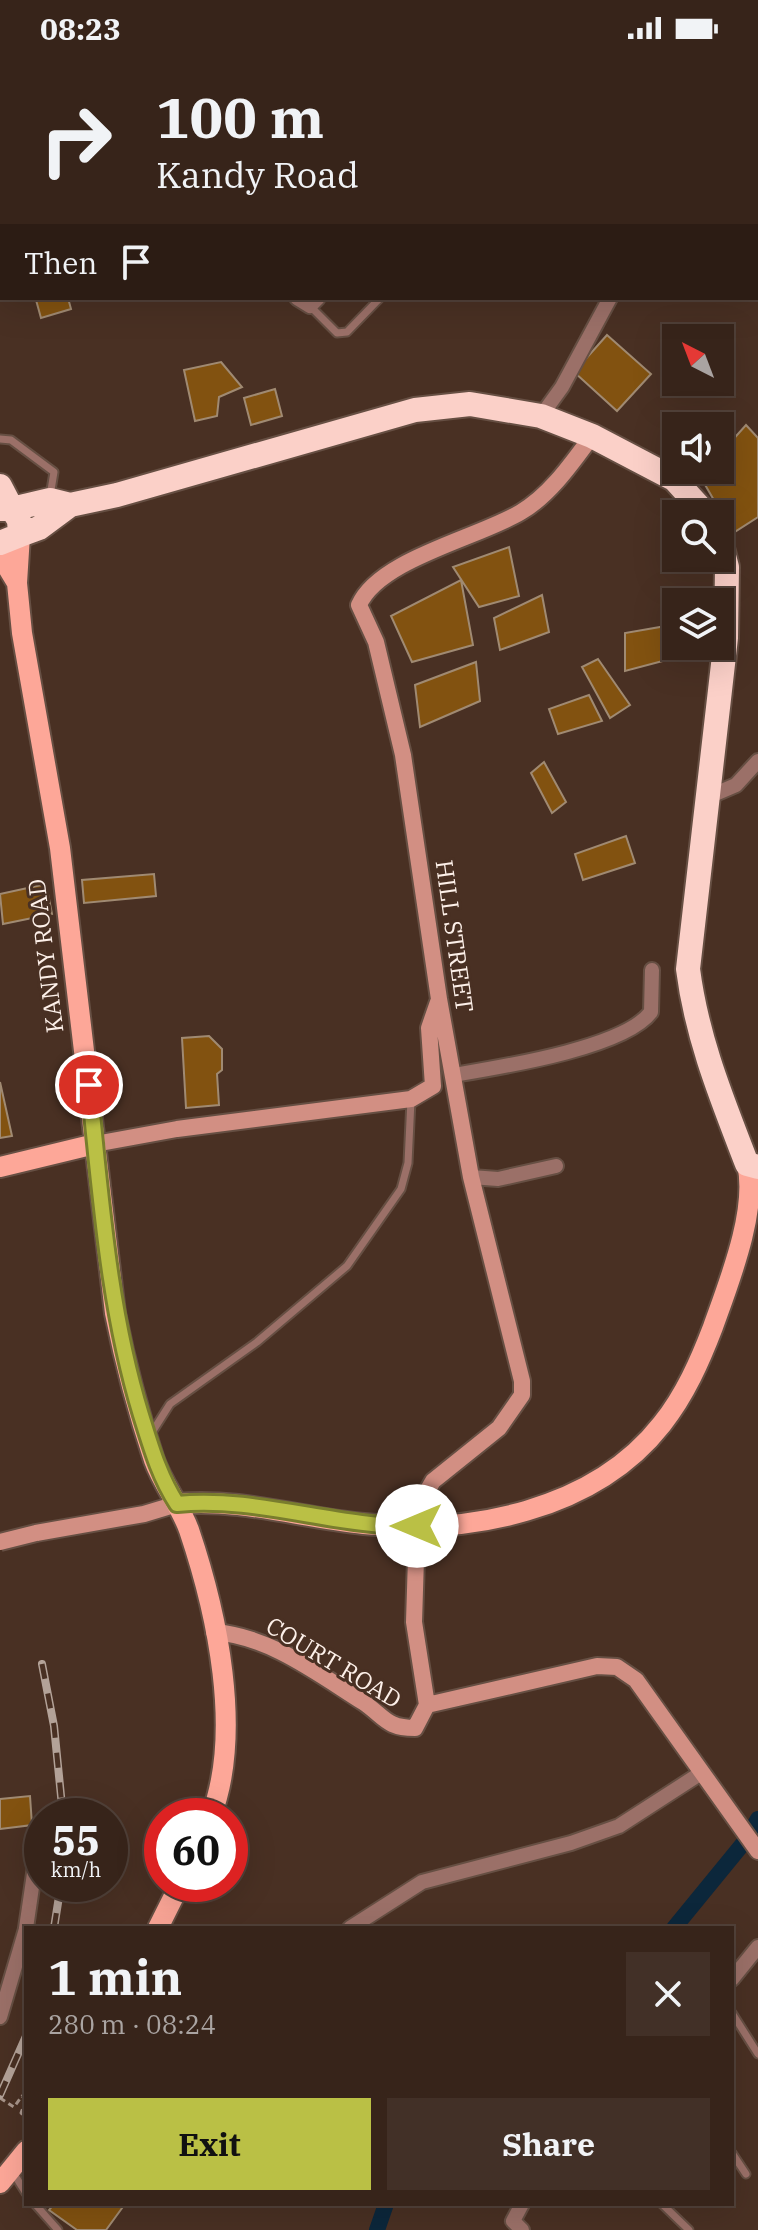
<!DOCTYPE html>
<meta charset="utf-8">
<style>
:root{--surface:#37241a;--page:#423027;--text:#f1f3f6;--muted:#aaa4a2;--line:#514139;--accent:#bac045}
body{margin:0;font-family:"IBM Plex Serif",serif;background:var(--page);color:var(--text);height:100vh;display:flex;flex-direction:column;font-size:30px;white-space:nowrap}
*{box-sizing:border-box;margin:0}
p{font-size:26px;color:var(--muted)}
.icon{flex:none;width:44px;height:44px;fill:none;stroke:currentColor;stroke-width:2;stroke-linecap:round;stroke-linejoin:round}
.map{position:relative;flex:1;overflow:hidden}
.sheet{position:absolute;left:24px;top:1870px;width:710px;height:280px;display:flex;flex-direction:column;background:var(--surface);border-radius:0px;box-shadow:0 8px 32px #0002,0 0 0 2px var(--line)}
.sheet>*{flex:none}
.top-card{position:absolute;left:0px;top:0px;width:758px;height:244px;box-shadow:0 8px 32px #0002,0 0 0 2px var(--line);background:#37241a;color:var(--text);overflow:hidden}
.needle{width:52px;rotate:318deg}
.tools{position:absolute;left:662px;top:268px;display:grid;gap:16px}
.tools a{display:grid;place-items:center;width:72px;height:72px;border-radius:0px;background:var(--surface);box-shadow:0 8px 32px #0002,0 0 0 2px var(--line);font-size:40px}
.speed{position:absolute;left:24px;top:1742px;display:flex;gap:16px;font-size:40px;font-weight:700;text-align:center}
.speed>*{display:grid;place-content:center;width:104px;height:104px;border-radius:50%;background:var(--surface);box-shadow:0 8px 32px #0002,0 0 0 2px var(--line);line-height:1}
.speed small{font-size:20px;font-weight:400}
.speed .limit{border:12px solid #d22;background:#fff;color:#111}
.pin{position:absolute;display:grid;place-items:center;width:68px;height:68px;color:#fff;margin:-34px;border:4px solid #fff;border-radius:50%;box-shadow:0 2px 8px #0007}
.me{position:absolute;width:88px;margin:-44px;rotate:270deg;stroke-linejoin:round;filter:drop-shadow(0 0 6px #0008)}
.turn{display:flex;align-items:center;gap:28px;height:168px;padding:0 24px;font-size:36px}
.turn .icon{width:104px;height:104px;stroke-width:2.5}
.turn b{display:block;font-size:56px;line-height:68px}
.then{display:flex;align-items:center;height:76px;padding:0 24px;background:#0003;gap:16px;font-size:30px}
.round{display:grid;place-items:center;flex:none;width:84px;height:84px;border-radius:0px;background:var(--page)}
.headline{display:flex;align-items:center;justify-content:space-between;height:136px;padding:0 24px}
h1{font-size:48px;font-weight:700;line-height:60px}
.button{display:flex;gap:16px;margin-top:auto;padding:16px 24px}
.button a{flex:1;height:92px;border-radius:0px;background:var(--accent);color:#111;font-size:32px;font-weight:700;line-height:92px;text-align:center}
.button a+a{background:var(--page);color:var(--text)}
.status{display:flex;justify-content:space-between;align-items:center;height:56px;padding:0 40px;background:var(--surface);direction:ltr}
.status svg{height:22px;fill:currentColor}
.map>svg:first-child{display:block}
</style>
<div class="status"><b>08:23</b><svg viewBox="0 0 49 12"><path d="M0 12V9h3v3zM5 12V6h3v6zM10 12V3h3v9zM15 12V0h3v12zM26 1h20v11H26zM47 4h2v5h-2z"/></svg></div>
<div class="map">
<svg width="758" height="2174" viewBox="0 0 758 2174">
<rect width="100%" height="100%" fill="#493023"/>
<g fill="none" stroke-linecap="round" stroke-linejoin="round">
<path stroke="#0c273b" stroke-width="16" d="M674 1872 746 1784 758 1763
M377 2174 386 2148"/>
</g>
<path fill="#825210" stroke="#a08a72" stroke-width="2" d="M43 242H68L71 253 41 262 36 244Z
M607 279 651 318 617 355 574 316Z
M221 306 242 331 219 341 217 360 195 365 184 314Z
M275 333 282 360 251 369 244 342Z
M746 369 758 382V461L733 477 700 420 705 414H720V398Z
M509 491 519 540 479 551 453 511Z
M461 524 473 589 412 606 391 560Z
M542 539 549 576 500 594 494 562Z
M666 570 674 602 625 615V577Z
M598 603 630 649 610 662 582 611Z
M476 606 480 645 420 671 415 629Z
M589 639 602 665 558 678 549 653Z
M544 706 566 746 552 757 531 717Z
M626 780 635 807 583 824 575 798Z
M154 818 156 840 84 847 82 824Z
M46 828 52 858 3 868 0 838Z
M209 980 222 993V1014L217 1018 219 1049 186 1052 182 982Z
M0 1026 12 1080 0 1082Z
M30 1740 32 1769 0 1773V1743Z
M54 2148H125L106 2174H77L49 2154Z"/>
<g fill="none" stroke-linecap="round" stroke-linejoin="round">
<defs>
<path id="lane" d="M727 0 730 2
M756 19 758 20
M756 132 758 135
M310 250 337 277 347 276 380 242
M0 383 11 384 54 416 50 440
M149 1381 170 1348 257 1286 347 1210 401 1133 408 1107 411 1044
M732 1957 758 1998
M732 2097 746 2118
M12 2115 26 2137
M35 2148 58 2174
M662 2148 689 2174"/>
<path id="street" d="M359 0 361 2
M326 2 328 0
M716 2 717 0
M0 43 2 44
M0 235 2 232
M297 242 310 250 318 242
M541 360 562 331 610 242
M708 741 736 729 758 705
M454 1019C501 1011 624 992 651 956L652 914
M471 1121 498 1123 556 1110
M26 1872 37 1797
M350 1872 422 1826 571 1787 619 1770 701 1717
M732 1923 758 1891
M0 1961 26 1873
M522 2148 513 2165 522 2174"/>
<path id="secondary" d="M95 1088 177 1073 411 1043 433 1030 429 972 438 946
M36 1477 144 1458 177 1448
M214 1576C269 1580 317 1617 363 1646 385 1661 386 1672 415 1672L427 1649 414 1566 417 1470 426 1437 433 1425 499 1372 522 1339V1325L471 1121 439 943 403 699 376 586 359 549C379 503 478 482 521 456 550 439 572 407 592 380
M427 1649 597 1610 617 1611 636 1624 758 1795"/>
<path id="primary" d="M20 479 17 527 22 577 60 792 115 1257C125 1307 138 1356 154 1404 163 1429 180 1449 189 1474 217 1557 243 1676 211 1760
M0 499 17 527
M0 1111 95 1088
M177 1448C241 1442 301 1462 364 1468 468 1479 594 1455 662 1368 685 1339 700 1305 713 1271 729 1226 758 1154 747 1108
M158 1872 180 1828
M0 2127 26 2095"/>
<path id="highway" d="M0 430 12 453 50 444 70 449 117 439 415 354 470 348 541 360 592 380 674 423 706 458
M0 453H12L19 464 20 479 0 487
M20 479 39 472 70 449
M720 485 727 511 726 582 688 913C697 983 722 1043 747 1108L758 1111"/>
</defs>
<use href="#lane" stroke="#664f43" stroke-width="11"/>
<use href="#street" stroke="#664f43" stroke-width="18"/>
<use href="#secondary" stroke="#664f43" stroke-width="20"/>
<use href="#primary" stroke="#664f43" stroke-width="24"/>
<use href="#highway" stroke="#664f43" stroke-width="28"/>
<path stroke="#a8958b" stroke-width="3" stroke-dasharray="6 4" stroke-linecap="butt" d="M0 2042 14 2051 22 2040 26 2043
M26 2044 21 2057 26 2061"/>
<use href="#lane" stroke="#9b7068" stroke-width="7"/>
<use href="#street" stroke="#9b7068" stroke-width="14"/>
<use href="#secondary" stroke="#d28f83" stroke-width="16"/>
<use href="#primary" stroke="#fda798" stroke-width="20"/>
<use href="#highway" stroke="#fbd0c8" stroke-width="24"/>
<defs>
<path id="rail" d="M42 1608 54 1670 63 1760
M54 1872 61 1828
M0 2039 26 1980"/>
</defs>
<use href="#rail" stroke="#b3a298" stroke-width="8"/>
<use href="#rail" stroke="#493023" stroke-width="5" stroke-dasharray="15" stroke-linecap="butt"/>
<defs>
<path id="secondary-bridge" d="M0 1486 36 1477"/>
</defs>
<use href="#secondary-bridge" stroke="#664f43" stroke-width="20" stroke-linecap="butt"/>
<use href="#secondary-bridge" stroke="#d28f83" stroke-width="16"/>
</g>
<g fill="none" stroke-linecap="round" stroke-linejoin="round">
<defs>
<path id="route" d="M89 1029C101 1140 108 1251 141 1359 151 1391 159 1420 177 1448 258 1440 336 1472 417 1470"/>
</defs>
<use href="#route" stroke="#797d2d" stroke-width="20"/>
<use href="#route" stroke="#bac045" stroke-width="14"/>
</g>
<g text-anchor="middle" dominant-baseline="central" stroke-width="6" stroke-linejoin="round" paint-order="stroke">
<g font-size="24" fill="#fdf0e9" stroke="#493023">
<text transform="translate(455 880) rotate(82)">HILL STREET</text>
<text transform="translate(45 900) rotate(-97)">KANDY ROAD</text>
<text transform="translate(334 1606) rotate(31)">COURT ROAD</text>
</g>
</g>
</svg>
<div class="tools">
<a><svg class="needle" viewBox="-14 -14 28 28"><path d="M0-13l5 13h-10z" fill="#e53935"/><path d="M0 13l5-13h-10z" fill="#aaa4a2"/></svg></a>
<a><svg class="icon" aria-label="sound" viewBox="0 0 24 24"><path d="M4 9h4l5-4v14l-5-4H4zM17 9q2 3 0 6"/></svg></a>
<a><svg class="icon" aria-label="search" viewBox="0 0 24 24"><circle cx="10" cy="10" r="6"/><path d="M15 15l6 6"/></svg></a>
<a><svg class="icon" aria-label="layers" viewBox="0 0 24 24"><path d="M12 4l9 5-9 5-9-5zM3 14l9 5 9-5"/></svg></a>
</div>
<div class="speed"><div>55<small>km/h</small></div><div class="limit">60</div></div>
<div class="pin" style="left:89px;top:1029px;background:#d93025"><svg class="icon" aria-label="arrive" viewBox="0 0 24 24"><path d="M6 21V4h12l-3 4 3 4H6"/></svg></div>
<svg class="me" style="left:417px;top:1470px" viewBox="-20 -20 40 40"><circle r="19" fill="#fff"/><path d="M0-13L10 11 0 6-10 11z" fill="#bac045"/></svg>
<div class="top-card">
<div class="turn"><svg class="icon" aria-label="right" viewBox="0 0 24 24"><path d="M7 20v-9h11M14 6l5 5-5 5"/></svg><div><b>100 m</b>Kandy Road</div></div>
<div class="then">Then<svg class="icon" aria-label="arrive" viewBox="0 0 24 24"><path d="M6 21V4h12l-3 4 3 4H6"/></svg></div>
</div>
<section class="sheet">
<div class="headline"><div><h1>1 min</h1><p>280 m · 08:24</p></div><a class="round"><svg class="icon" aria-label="close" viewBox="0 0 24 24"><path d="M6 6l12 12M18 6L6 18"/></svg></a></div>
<div class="button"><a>Exit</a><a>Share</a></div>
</section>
</div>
